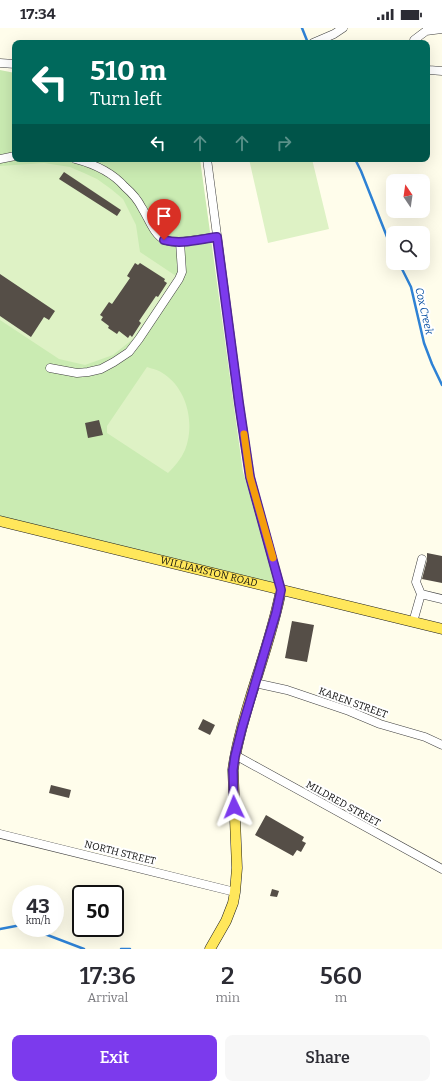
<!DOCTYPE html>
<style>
:root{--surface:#fff;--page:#f7f7f7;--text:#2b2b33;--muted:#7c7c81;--accent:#7c3aed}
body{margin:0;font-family:Bitter,serif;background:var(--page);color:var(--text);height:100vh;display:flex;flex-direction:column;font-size:15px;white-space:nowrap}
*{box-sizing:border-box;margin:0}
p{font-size:13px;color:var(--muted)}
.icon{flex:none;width:22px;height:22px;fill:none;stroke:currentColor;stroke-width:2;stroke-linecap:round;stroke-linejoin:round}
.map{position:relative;height:921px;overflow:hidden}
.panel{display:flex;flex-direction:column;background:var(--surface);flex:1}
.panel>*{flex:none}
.hud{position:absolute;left:12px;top:12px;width:418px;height:122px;border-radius:8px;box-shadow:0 4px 16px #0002;background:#00695c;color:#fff;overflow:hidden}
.needle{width:26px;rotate:347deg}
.controls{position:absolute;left:386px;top:146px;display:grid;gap:8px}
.controls a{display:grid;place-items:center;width:44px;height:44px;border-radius:8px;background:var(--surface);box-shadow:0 4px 16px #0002;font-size:20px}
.speed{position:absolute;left:12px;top:857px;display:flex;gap:8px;font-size:20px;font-weight:700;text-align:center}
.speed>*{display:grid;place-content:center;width:52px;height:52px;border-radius:50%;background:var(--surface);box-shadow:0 4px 16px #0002;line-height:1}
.speed small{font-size:10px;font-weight:400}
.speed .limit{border:2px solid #111;border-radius:6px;background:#fff;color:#111}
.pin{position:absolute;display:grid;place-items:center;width:34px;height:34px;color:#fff;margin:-41px -17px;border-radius:50% 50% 50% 0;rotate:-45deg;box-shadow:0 0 4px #0007}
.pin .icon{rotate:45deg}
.me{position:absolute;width:44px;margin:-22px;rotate:358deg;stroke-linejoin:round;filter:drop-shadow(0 0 3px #0008)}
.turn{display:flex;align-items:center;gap:14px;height:84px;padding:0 12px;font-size:18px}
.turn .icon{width:52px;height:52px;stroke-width:2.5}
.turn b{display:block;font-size:28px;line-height:34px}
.lanes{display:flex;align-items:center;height:38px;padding:0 12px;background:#0003;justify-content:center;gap:20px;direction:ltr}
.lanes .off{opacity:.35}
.eta{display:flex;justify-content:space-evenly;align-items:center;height:68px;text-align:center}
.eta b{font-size:24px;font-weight:600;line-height:28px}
.action{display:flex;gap:8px;margin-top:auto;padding:8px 12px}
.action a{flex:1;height:46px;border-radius:8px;background:var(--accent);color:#fff;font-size:16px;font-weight:600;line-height:46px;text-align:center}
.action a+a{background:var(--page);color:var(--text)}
.status{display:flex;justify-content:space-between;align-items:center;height:28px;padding:0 20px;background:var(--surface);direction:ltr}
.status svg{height:11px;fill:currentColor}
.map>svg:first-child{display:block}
</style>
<div class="status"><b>17:34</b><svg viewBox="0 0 49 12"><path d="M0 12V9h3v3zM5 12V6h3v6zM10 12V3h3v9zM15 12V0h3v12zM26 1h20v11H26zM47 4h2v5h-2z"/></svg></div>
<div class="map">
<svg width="442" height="921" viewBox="0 0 442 921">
<rect width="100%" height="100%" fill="#fffdeb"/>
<path fill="#caebb2" d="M0 42 15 45V131H200L243 444 281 562 0 493Z"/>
<path fill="#def2c5" d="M249 131H312L329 201 268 215Z
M44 135 70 139 84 145 97 151 111 161 123 171 136 197 140 224 176 248 133 311 113 327 85 337 59 331 0 292V138Z
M147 339C153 341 159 342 164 346 188 362 195 397 185 422 181 431 175 438 168 445L107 405V398Z"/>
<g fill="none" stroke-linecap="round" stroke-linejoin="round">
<path stroke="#2e82d5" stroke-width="2.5" d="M302 0 308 15
M355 131 361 143 393 224
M399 235 411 259 424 315 432 336 442 357
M29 900 84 921
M0 901 21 897
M121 921H130"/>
</g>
<path fill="#554e47" d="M64 144 121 182 117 188 59 151Z
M135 235 138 237 140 235 165 251 164 253 167 255 158 269 156 268 139 293 141 295 132 309 130 307 128 310 119 303 117 306 108 300 109 298 101 292 103 289 100 287 109 274 112 276 130 250 127 248Z
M0 246 55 283 49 292 44 289 31 309 0 288Z
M99 392 103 407 88 410 85 395Z
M427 525 442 528V555L422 551 427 532Z
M292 593 314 597 307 634 285 630Z
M203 691 215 697 210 707 198 701Z
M51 757 71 762 69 770 49 765Z
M266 787 304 809 302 813 306 815 301 824 297 822 293 828 255 807Z
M272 861 279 863 277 869 270 868Z"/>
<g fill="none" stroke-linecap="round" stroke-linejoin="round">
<defs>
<path id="minor" d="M313 15 334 6 343 0
M414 15V12L426 3 442 1
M0 35 15 36
M427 41 429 42 442 43
M0 131 15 128
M207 131 239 375 250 449 281 562
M180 214 217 209
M50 340 77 345 88 344 101 341 114 334 129 324 139 311 179 251 182 244 180 214C175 214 170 214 165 212 154 207 149 191 142 180 138 172 132 165 125 159 112 144 94 136 75 131
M421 566 416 554 422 531
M413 594 421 566 442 571
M255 655 287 662 349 683 380 696 425 709 442 717
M235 727 442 841
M0 806 235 864"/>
<g id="major">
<path id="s1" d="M0 493 442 601"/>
<path d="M210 921 226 893 233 875 235 864 237 840 233 742C236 718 243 694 250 671 261 635 274 599 281 562"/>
</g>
</defs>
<use href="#minor" stroke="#3f3f3f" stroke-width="9"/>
<use href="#major" stroke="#1d1d1d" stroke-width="11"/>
<use href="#minor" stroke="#fff" stroke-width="8"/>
<use href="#major" stroke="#ffe75b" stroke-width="10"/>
</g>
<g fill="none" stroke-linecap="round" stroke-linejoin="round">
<defs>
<path id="route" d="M164 212C181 217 200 211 217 209L239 375 250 449 281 562 276 585 242 700 235 728 233 742 234 779"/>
</defs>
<use href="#route" stroke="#51269a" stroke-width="10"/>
<use href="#route" stroke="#7c3aed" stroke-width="7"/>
<path stroke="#f59e0b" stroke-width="7" d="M244 406 250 449 273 530"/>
</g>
<g text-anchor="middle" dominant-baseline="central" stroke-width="4" stroke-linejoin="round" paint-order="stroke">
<g font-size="10" fill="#0c0c0c" stroke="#fff">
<text stroke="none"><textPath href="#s1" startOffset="215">WILLIAMSTON ROAD</textPath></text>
<text transform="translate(353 675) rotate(20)">KAREN STREET</text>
<text transform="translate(343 776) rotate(29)">MILDRED STREET</text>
<text transform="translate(120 825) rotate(14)">NORTH STREET</text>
</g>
<g font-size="11" font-style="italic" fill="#0e54a4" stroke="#fff">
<text transform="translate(424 283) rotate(77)">Cox Creek</text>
</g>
</g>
</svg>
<div class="controls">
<a><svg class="needle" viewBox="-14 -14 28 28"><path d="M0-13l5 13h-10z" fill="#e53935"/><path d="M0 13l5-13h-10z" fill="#7c7c81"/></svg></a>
<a><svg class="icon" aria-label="search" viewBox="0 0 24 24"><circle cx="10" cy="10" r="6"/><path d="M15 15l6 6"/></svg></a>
</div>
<div class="speed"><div>43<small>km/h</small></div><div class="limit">50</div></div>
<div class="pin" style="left:164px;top:212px;background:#d93025"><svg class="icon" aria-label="arrive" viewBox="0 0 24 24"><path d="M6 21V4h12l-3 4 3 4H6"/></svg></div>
<svg class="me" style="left:234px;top:779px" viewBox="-20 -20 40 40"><path d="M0-17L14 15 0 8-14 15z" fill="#7c3aed" stroke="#fff" stroke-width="4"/></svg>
<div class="hud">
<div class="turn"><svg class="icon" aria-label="left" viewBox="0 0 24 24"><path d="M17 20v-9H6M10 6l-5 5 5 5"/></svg><div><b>510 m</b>Turn left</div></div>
<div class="lanes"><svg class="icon" aria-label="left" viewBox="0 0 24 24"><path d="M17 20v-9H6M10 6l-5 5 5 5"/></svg><svg class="icon off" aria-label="ahead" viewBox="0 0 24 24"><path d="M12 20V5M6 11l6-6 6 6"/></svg><svg class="icon off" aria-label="ahead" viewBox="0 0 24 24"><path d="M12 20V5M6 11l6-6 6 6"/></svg><svg class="icon off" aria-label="right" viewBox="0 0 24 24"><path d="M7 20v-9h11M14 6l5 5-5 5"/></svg></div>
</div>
</div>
<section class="panel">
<div class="eta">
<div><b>17:36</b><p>Arrival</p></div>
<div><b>2</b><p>min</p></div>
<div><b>560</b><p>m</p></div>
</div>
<div class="action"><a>Exit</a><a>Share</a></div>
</section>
